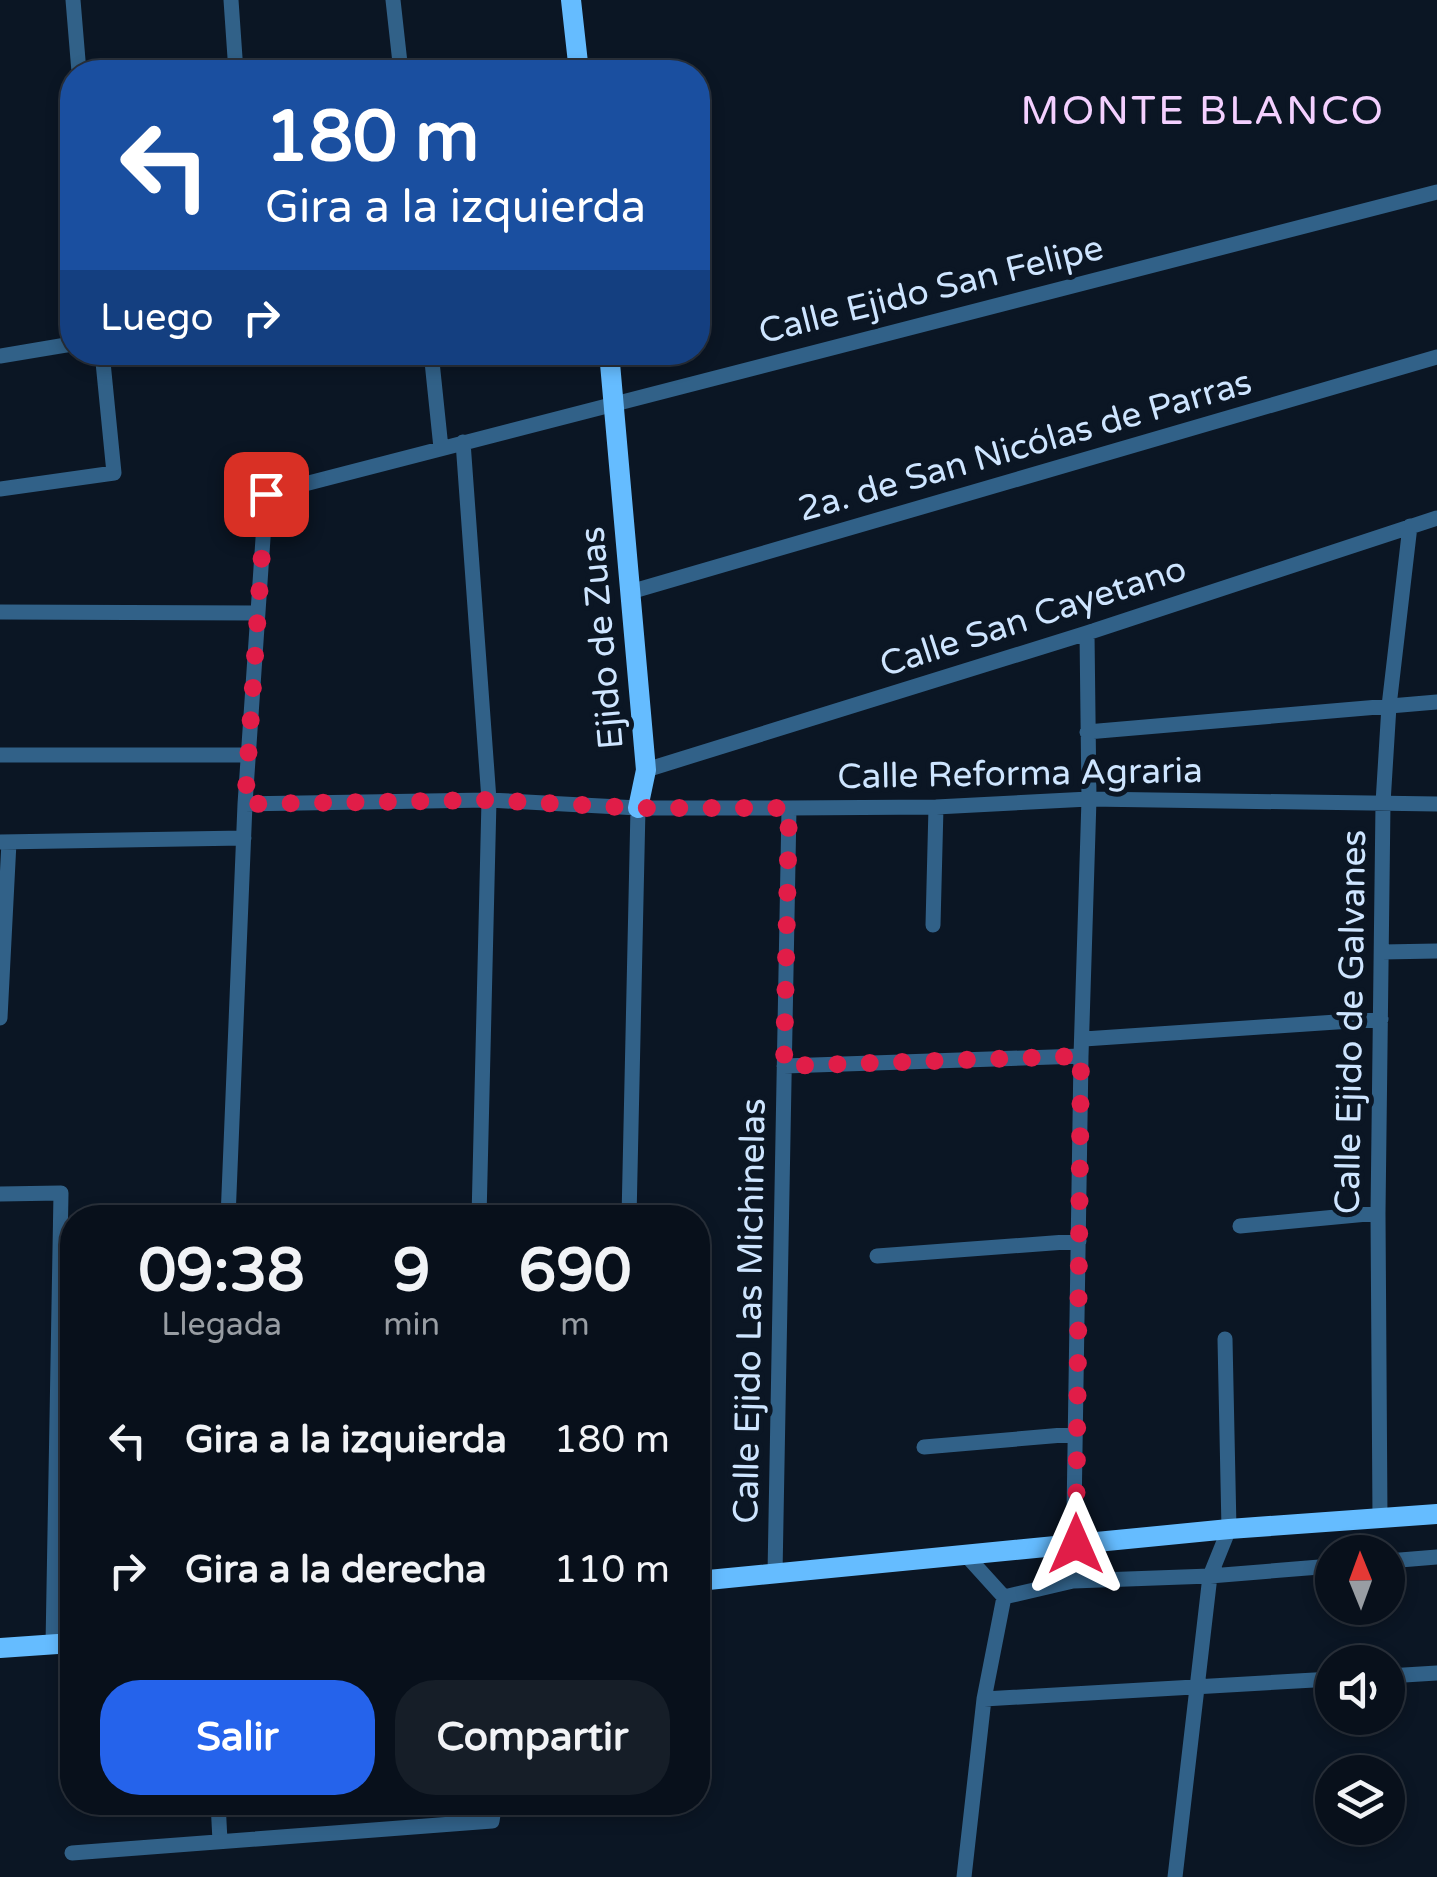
<!DOCTYPE html>
<html lang="es">
<meta charset="utf-8">
<style>
:root{--surface:#08101b;--page:#161e28;--text:#f1f3f6;--muted:#989da3;--line:#29303a;--accent:#2563eb}
body{margin:0;font-family:"Varela Round",sans-serif;background:var(--page);color:var(--text);height:100vh;display:flex;flex-direction:column;font-size:38px;white-space:nowrap}
*{box-sizing:border-box;margin:0}
p{font-size:32px;color:var(--muted)}
.icon{flex:none;width:55px;height:55px;fill:none;stroke:currentColor;stroke-width:2;stroke-linecap:round;stroke-linejoin:round}
.map{position:relative;flex:1;overflow:hidden}
.drawer{position:absolute;left:60px;top:1205px;width:650px;height:610px;display:flex;flex-direction:column;background:var(--surface);border-radius:40px;box-shadow:0 5px 15px #0003,0 0 0 2px var(--line)}
.drawer>*{flex:none}
.hud{position:absolute;left:60px;top:60px;width:650px;height:305px;border-radius:40px;box-shadow:0 5px 15px #0003,0 0 0 2px var(--line);background:#1a4fa0;color:#fff;overflow:hidden}
.needle{width:65px;rotate:359deg}
.tools{position:absolute;left:1315px;top:1535px;display:grid;gap:20px}
.tools a{display:grid;place-items:center;width:90px;height:90px;border-radius:50%;background:var(--surface);box-shadow:0 5px 15px #0003,0 0 0 2px var(--line);font-size:50px}
.pin{position:absolute;display:grid;place-items:center;width:85px;height:85px;color:#fff;margin:-42px;border-radius:20px;box-shadow:0 5px 15px #0006}
.me{position:absolute;width:110px;margin:-55px;rotate:0deg;stroke-linejoin:round;filter:drop-shadow(0 0 8px #0008)}
.turn{display:flex;align-items:center;gap:35px;height:210px;padding:0 40px;font-size:45px}
.turn .icon{width:130px;height:130px;stroke-width:2.5}
.turn b{display:block;font-size:70px;line-height:85px}
.then{display:flex;align-items:center;height:95px;padding:0 40px;background:#0003;gap:20px;font-size:38px}
.eta{display:flex;justify-content:space-evenly;align-items:center;height:170px;text-align:center}
.eta b{font-size:60px;font-weight:700;line-height:70px}
.button{display:flex;gap:20px;margin-top:auto;padding:20px 40px}
.button a{flex:1;height:115px;border-radius:40px;background:var(--accent);color:#fff;font-size:40px;font-weight:700;line-height:115px;text-align:center}
.button a+a{background:var(--page);color:var(--text)}
ul{padding:0;list-style:none}
li{display:flex;align-items:center;gap:30px;height:130px;padding:0 40px}
li div{flex:1}
li b{display:block;font-size:38px}
li em{font-style:normal}
.map>svg:first-child{display:block}
</style>
<div class="map">
<svg width="1437" height="1877" viewBox="0 0 1437 1877">
<rect width="100%" height="100%" fill="#0b1624"/>
<g fill="none" stroke-linecap="round" stroke-linejoin="round">
<path stroke="#316188" stroke-width="15" d="M73 0 79 72
M231 0 236 72
M393 0 401 72
M431 352 441 448
M0 356 72 344
M463 442 489 800 479 1218
M0 489 114 473 102 352
M630 592 1437 357
M0 612 258 613
M1087 732 1437 702
M0 755H248
M646 770 1087 633 1437 518
M245 804 489 800 638 808H789L936 807 1089 799 1437 804
M0 842 244 838
M933 925 936 807
M1382 952 1437 951
M0 1018 9 842
M1084 1039 1381 1019
M784 1066 1081 1056
M0 1194 61 1193 53 1645
M228 1218 245 804 266 494 1437 192
M629 1218 638 808
M1240 1226 1378 1213
M877 1256 1079 1241
M924 1447 1075 1434
M1380 1519 1378 1213 1383 803 1389 706 1410 526
M965 1554 1004 1597
M1388 1561 1437 1557
M775 1574 789 808
M1073 1581 1081 1056 1089 799 1087 633
M1004 1597 1073 1581 1210 1576 1332 1566
M1388 1676 1437 1673
M984 1699 1332 1679
M218 1802 220 1841
M72 1853 492 1821 495 1802
M964 1877 984 1699 1004 1597
M1175 1877 1210 1576 1229 1529 1225 1339"/>
<path stroke="#65bcff" stroke-width="20" d="M571 0 579 72
M609 352 646 770 638 808
M698 1581 1229 1529 1437 1514
M0 1648 72 1643"/>
</g>
<g fill="none" stroke-linecap="round" stroke-linejoin="round">
<path stroke="#e11d48" stroke-width="18" stroke-dasharray="0 32.4" d="M266 494 245 804 489 800 638 808H789L784 1066 1081 1056 1076 1544"/>
</g>
<g text-anchor="middle" dominant-baseline="central" stroke-width="10" stroke-linejoin="round" paint-order="stroke">
<g font-size="35" fill="#cee5ff" stroke="#0b1624">
<text transform="translate(931 290) rotate(-14)">Calle Ejido San Felipe</text>
<text transform="translate(1025 446) rotate(-16)">2a. de San Nicólas de Parras</text>
<text transform="translate(1033 617) rotate(-18)">Calle San Cayetano</text>
<text transform="translate(602 638) rotate(-95)">Ejido de Zuas</text>
<text transform="translate(1020 774) rotate(-1)">Calle Reforma Agraria</text>
<text transform="translate(1351 1022) rotate(-89)">Calle Ejido de Galvanes</text>
<text transform="translate(750 1311) rotate(-89)">Calle Ejido Las Michinelas</text>
</g>
<g font-size="40" letter-spacing="2.5" fill="#f4d0ff" stroke="#0b1624">
<text x="1203" y="111">MONTE BLANCO</text>
</g>
</g>
</svg>
<div class="tools">
<a><svg class="needle" viewBox="-14 -14 28 28"><path d="M0-13l5 13h-10z" fill="#e53935"/><path d="M0 13l5-13h-10z" fill="#989da3"/></svg></a>
<a><svg class="icon" aria-label="sound" viewBox="0 0 24 24"><path d="M4 9h4l5-4v14l-5-4H4zM17 9q2 3 0 6"/></svg></a>
<a><svg class="icon" aria-label="layers" viewBox="0 0 24 24"><path d="M12 4l9 5-9 5-9-5zM3 14l9 5 9-5"/></svg></a>
</div>
<div class="pin" style="left:266px;top:494px;background:#d93025"><svg class="icon" aria-label="arrive" viewBox="0 0 24 24"><path d="M6 21V4h12l-3 4 3 4H6"/></svg></div>
<svg class="me" style="left:1076px;top:1544px" viewBox="-20 -20 40 40"><path d="M0-17L14 15 0 8-14 15z" fill="#e11d48" stroke="#fff" stroke-width="4"/></svg>
<div class="hud">
<div class="turn"><svg class="icon" aria-label="left" viewBox="0 0 24 24"><path d="M17 20v-9H6M10 6l-5 5 5 5"/></svg><div><b>180 m</b>Gira a la izquierda</div></div>
<div class="then">Luego<svg class="icon" aria-label="right" viewBox="0 0 24 24"><path d="M7 20v-9h11M14 6l5 5-5 5"/></svg></div>
</div>
<section class="drawer">
<div class="eta">
<div><b>09:38</b><p>Llegada</p></div>
<div><b>9</b><p>min</p></div>
<div><b>690</b><p>m</p></div>
</div>
<ul>
<li><svg class="icon" aria-label="left" viewBox="0 0 24 24"><path d="M17 20v-9H6M10 6l-5 5 5 5"/></svg><div><b>Gira a la izquierda</b></div><em>180 m</em></li>
<li><svg class="icon" aria-label="right" viewBox="0 0 24 24"><path d="M7 20v-9h11M14 6l5 5-5 5"/></svg><div><b>Gira a la derecha</b></div><em>110 m</em></li>
</ul>
<div class="button"><a>Salir</a><a>Compartir</a></div>
</section>
</div>
